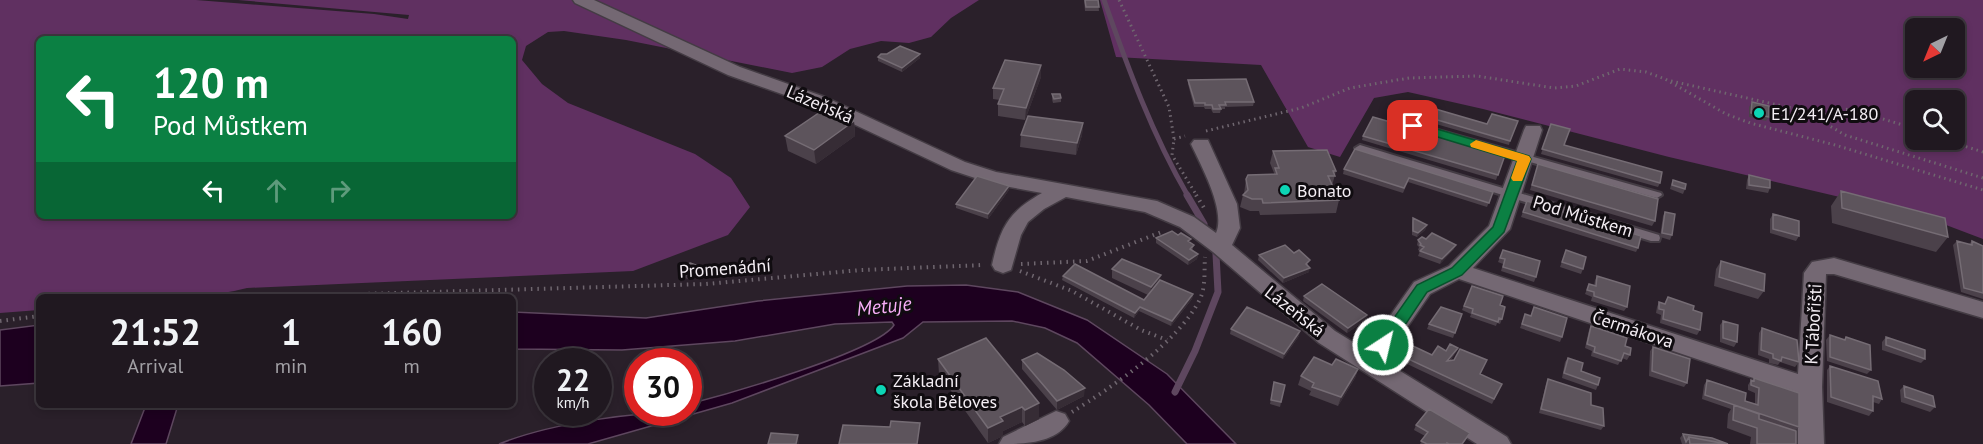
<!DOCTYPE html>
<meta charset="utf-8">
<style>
:root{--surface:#201820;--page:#2d252d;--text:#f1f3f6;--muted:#a2a0a5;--line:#3d373e}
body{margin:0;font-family:"PT Sans",sans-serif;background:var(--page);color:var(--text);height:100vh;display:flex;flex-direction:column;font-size:22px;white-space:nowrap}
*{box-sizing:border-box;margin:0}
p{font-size:20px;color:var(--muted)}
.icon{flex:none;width:33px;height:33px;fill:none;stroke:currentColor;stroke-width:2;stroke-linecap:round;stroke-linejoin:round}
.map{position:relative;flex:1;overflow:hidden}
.panel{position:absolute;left:36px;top:294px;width:480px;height:114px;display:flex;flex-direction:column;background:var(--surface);border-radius:9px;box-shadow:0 3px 9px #0003,0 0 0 2px var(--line)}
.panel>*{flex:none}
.hud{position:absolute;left:36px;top:36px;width:480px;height:183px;border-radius:9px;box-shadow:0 3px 9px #0003,0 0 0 2px var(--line);background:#0b8043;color:#fff;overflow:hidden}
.needle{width:39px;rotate:223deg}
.fabs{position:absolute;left:1905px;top:18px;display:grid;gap:12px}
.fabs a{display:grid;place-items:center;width:60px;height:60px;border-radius:9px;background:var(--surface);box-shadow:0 3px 9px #0003,0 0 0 2px var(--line);font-size:30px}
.speed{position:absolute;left:534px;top:348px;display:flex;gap:12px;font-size:30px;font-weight:700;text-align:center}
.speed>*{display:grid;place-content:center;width:78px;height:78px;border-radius:50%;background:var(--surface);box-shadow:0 3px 9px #0003,0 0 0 2px var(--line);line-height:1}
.speed small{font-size:15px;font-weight:400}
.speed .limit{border:9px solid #d22;background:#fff;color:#111}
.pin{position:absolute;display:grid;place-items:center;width:51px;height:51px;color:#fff;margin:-26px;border-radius:12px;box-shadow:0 3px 9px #0006}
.me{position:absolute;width:66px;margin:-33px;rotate:35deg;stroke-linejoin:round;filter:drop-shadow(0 0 4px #0008)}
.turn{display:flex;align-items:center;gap:21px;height:126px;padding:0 18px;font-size:27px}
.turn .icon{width:78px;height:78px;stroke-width:2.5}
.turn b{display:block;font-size:42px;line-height:51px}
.lanes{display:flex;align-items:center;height:57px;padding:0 18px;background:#0003;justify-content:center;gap:30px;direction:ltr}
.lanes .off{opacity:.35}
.eta{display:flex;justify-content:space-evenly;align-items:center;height:102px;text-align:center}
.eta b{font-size:36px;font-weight:800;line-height:42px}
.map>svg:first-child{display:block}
</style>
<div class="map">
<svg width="1983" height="444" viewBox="0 0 1983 444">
<rect width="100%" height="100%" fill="#2a202a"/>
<path fill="#603061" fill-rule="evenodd" d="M0 0H196L374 14 408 19 409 15 238 0H979L951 18 931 37 909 43 881 41 850 49 822 67 792 73 626 40 564 31 548 32 526 46 522 60 542 84 568 103 695 154 731 178 750 207 728 235 633 271 247 288C184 304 104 297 39 297V310L0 313ZM39 39H513V216H39Z
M1100 0H1983V239L1925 217 1669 157 1483 109 1408 92 1374 98 1340 157 1308 147 1261 65 1116 57ZM1916 28H1954V68H1916ZM1916 100H1954V140H1916Z"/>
<path fill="#1d001f" stroke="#5e475f" stroke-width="1.5" d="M966 285 1018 292 1087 320 1167 374 1236 444H1187L1149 405 1077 343 1045 328 1012 321 923 322 903 338 732 403 588 444H499C551 423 633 412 688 412L689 404C724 395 877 352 894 325L892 322 835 324 735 341 622 350 513 349V312L646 318 758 301 907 286Z
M39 325V383L0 386V330Z
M146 405H178L166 444H131Z"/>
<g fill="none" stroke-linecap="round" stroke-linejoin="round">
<path stroke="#5e475f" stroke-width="5" d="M1104 0C1128 68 1152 134 1188 196"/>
<path stroke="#5e475f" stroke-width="7" d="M1187 195 1204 224
M1175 392 1195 351 1218 292 1216 254"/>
<defs>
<path id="lane" d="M1413 123 1661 193 1662 195 1657 198 1653 197 1410 128 1408 126Z
M1360 145 1659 235 1660 238 1659 241H1651L1357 150 1355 148Z"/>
<path id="street" d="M573 0H594L740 67 825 97 965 162 996 172 1157 201 1194 217 1216 233C1226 210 1201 166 1191 144L1194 140H1208L1237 204 1240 228 1232 245 1335 331 1366 350 1414 282 1449 266 1489 226 1524 130 1526 126H1540L1542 130 1510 229 1473 268 1798 374 1804 273 1812 262 1834 258 1983 302V318L1834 274H1826L1822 387 1824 444H1798V393L1459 279 1430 294 1384 361 1507 437 1511 444H1477L1319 343 1213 252 1180 227 1145 212 1066 197 1044 209 1028 222 1021 235 1011 270 1003 273 995 270 992 265C1000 228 1008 212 1042 193L993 184 951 170 813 105 728 75 575 3Z
M1056 411 1065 414 1069 421C1056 444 1022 444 999 444L1003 437Z"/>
</defs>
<use href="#lane" stroke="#443c44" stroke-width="4"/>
<use href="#street" stroke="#443c44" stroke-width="3"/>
<path stroke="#6f666f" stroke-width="3" stroke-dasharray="1.5 4" stroke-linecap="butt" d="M1119 0 1169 107 1174 139 1172 155 1197 196
M1671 81 1796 109 1829 111
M1916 129 1850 109 1829 111 1824 117 1828 125 1845 135 1983 178
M1206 131 1301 108 1350 88 1409 78 1477 76 1554 88 1576 86 1620 69 1646 72 1665 79 1726 114 1750 123 1835 145 1983 190
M1174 139 1185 136
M1945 140 1983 152"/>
<path stroke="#6f666f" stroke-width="4" stroke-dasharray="1.5 5" stroke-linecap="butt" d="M1196 195 1206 211
M1021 264 1087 261 1164 231
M1020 271 1072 291 1141 330 1167 340
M258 297 706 284 861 270 983 265
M0 321 39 316
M1072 412C1112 387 1179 342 1200 299 1206 286 1204 270 1205 257"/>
<use href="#lane" fill="#746873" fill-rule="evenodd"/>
<use href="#street" fill="#746873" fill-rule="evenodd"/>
</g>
<path fill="#4b414a" d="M1084 0H1098L1099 11H1085Z
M920 54V58L902 72 878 61V57Z
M1041 65V77L1025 120 998 116V104L1000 100 993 99V88Z
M1188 80 1254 102 1253 106 1225 107V109H1221L1220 113H1213L1211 109H1205L1204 107H1194L1188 84Z
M1052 94 1061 98V102L1053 103 1052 99Z
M1752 102 1769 117 1766 121 1749 117V107Z
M1403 110 1510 141 1509 145 1401 114Z
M854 121 855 136 816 164 788 151 785 136Z
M1083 123 1082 135 1076 155 1020 147 1021 135Z
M1549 128 1564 145 1660 183 1658 187 1541 154Z
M1363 136 1505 155 1496 180 1362 140Z
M1355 149 1493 192 1487 207 1408 182 1403 193 1343 174 1344 169Z
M1273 151 1336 171 1332 186 1339 200 1336 213 1260 215 1259 211H1250L1240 207 1243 195 1244 194 1246 179 1274 174V173L1270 163Z
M1538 164 1655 221 1652 226 1530 190Z
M1749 175 1770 188 1768 193 1746 189 1747 180Z
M1673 180 1685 189 1683 194 1670 189 1671 185Z
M1009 190 988 219 956 208V204Z
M1841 191 1948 237 1936 252 1832 223 1831 206Z
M1527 201 1638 248 1636 252 1521 217Z
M1665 212 1672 235 1670 240 1660 237 1663 216Z
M1773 214 1799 236 1796 241 1770 233V219Z
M1413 218 1427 225 1425 230 1417 237 1412 235V223Z
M1156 238 1191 243 1194 245 1192 251 1198 254 1197 259 1188 265 1156 243Z
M1426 239 1454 249 1440 264 1418 256 1420 251 1418 250 1419 247 1417 245 1418 240Z
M1957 241 1969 244 1972 241 1983 246V299L1961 292 1953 245Z
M1503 250 1536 277 1534 282 1501 271 1503 264 1498 262Z
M1566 250 1583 269 1581 274 1560 267Z
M1259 255 1308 264V265L1309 272 1283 283 1258 260Z
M1721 261 1764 291 1758 299 1714 286 1716 269Z
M696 265 698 273 688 279 681 277 680 269Z
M1112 269 1160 280 1193 294 1192 299 1171 326 1139 311 1134 318 1062 280 1063 276 1144 300 1148 295 1112 278Z
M1597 276 1627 307 1624 311 1591 301 1592 297 1585 294 1589 284 1594 286 1595 280Z
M1472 286 1500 305 1502 319 1500 324 1497 323 1496 326 1470 317 1471 314 1462 310Z
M1304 296 1367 315 1366 320 1347 333 1303 301Z
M1668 297 1693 310 1700 330 1697 335 1660 323 1661 315 1656 313 1657 307 1659 302 1664 304Z
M1534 307 1562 337 1560 342 1520 328 1525 314 1531 316Z
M1462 314 1453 338 1427 329 1429 324Z
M1723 321 1737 342 1734 347 1720 342V325Z
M1591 326 1625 346 1630 355 1627 360 1622 358 1618 365 1591 356 1592 351 1585 348 1589 330Z
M1762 328 1799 362 1795 367 1780 362 1778 365 1769 363V359L1758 355 1759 333Z
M1231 329 1299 336 1283 359 1230 334Z
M1830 335 1844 340 1846 337 1871 370 1867 374 1827 361 1826 340Z
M1886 337 1925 359 1921 363 1882 350V342Z
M986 338 1039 419 1025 426 1022 422 1003 431V436L988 443 939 374 938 359Z
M1653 347 1687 383 1684 387 1649 376 1650 351Z
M1458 348 1456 352 1450 361 1502 384 1492 404 1405 363 1406 358 1432 355Z
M1568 358 1581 371 1598 385 1596 390 1562 378 1565 362Z
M1022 360 1084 396 1057 410 1022 369Z
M1332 365 1358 369 1355 378 1338 406 1309 395 1311 391 1298 385 1301 376Z
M1830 366 1882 399 1879 404 1873 402V411L1869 416 1827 402V370Z
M1754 378 1799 427 1795 431 1796 444H1750L1751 437 1727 428 1728 414 1731 409 1702 399 1704 385 1707 380 1745 401 1755 404V393L1748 390V385L1751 380 1753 381Z
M1548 379 1591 405 1604 426 1601 430 1539 413 1546 384Z
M1274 382 1285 385 1280 407 1270 404Z
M1904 386 1935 407 1930 412 1901 402 1900 390Z
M49 405H80L78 408 53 410Z
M1416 425 1470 433 1463 444H1420L1425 436 1414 430Z
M1683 434 1728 444H1682L1680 438Z"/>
<path fill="#362c35" d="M920 54V58L902 72V68Z
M1041 65V77L1025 120 1026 108Z
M854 121 855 136 816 164 814 150Z
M1083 123 1082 135 1076 155 1077 143Z
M1009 186V190L988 219V214Z
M1427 225 1425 230 1417 237 1418 233Z
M1456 245 1454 249 1440 264 1442 259Z
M1198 254 1197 259 1188 265 1189 260Z
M697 268 698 273 688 279 687 275Z
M1310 268 1309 272 1283 283 1284 278Z
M1161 275 1159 284 1150 295 1151 287Z
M1193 294 1192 299 1171 326 1172 321Z
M1140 307 1139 311 1134 318 1135 313Z
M1367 315 1366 320 1347 333 1348 328Z
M1300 331 1299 336 1283 359 1284 354Z
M1458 348 1456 352 1445 366 1447 361Z
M1358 369 1355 378 1338 406 1341 397Z
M1085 388 1084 396 1057 410V401Z
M1039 403V419L1025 426V410Z
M1022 407V422L1003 431V436L988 443V428L1000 417Z
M798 435 799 444H796Z"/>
<path fill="#5d545c" stroke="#756c74" stroke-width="1.5" d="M1085 0H1098L1099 7H1086Z
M900 46 920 54 902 68 878 57 881 54H887Z
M1005 60 1041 65 1026 108 998 104 1004 89 993 88Z
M1246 79 1254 102H1225L1226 105H1219L1221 109H1213L1212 105H1205V103H1195L1188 80Z
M1052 94H1060L1061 98 1054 99Z
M1408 101 1487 124 1492 114 1518 121 1510 141 1403 110Z
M1752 102 1769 106V117L1751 113Z
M826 108 854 121 814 150 785 136Z
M1028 116 1083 123 1077 143 1021 135Z
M1373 117 1505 155 1498 175 1363 136Z
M1551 124 1570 129 1564 145 1662 172 1660 183 1542 149Z
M1355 149 1493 192 1489 203 1409 178 1404 188 1344 169Z
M1327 150 1336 171H1333L1335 176H1328L1339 200 1263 203 1262 199H1252L1243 195 1248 190 1246 179 1248 175 1277 174 1275 168H1279L1273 151Z
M1538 164 1658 199 1655 221 1532 185Z
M1749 175 1770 180V188L1749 185Z
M977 176 1009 186 988 214 956 204Z
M1673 180 1686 184 1685 189 1672 185Z
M1841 191 1945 218 1948 237 1842 208Z
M1527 201 1641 236 1638 248 1523 212Z
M1665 212 1675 214 1672 235 1662 233Z
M1773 214 1799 221V236L1773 229Z
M1413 218 1427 225 1418 233 1413 231Z
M1172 231 1178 235 1181 233 1191 239 1188 241 1194 245 1190 249 1198 254 1189 260 1156 238Z
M1432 233 1456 245 1442 259 1420 251 1424 247 1420 245 1421 244 1418 240 1422 237 1426 239Z
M1957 241 1972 245V241L1983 246V293L1964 288Z
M1285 245 1294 253 1299 250 1310 260 1306 264 1310 268 1284 278 1259 255Z
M1503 250 1540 261 1536 277 1503 267 1505 259 1500 258Z
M1566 250 1586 257 1583 269 1562 262Z
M1122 259 1161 275 1151 287 1112 269Z
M1721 261 1765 274 1764 291 1719 277Z
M690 263 696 265 697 268 687 275 680 272V269Z
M1075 264 1144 300 1160 280 1193 294 1172 321 1140 307 1135 313 1063 276Z
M1597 276 1630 286 1627 307 1594 296V292L1587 290 1589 284 1596 286Z
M1322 284 1367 315 1348 328 1304 296Z
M1472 286 1503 296 1500 305 1505 307 1502 319 1499 318 1498 322 1472 313 1473 309 1464 306Z
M1668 297 1694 306 1693 310 1702 313 1700 330 1663 319 1664 310 1659 309V302L1665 304Z
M1247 307 1300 331 1284 354 1231 329Z
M1441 307 1462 314 1455 333 1429 324Z
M1534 307 1567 318 1562 337 1522 324 1525 314 1531 316Z
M1723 321 1738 325 1737 342 1723 338Z
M1591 326 1627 338 1625 346 1631 348 1630 355 1624 353 1621 361 1594 352 1595 347 1587 344Z
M1762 328 1797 340 1799 362 1782 357 1781 361 1773 358V354L1761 350Z
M1830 335 1845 340 1846 337 1870 345 1871 370 1830 357Z
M1886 337 1925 350V359L1886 345Z
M986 338 1039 403 1025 410 1022 407 1000 417 1003 421 988 428 938 359Z
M1450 344 1458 348 1447 361 1454 360 1460 349 1487 360 1480 374 1502 384 1494 399 1406 358 1413 346 1432 355 1438 346 1446 351Z
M1653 347 1690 359 1687 383 1652 371Z
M1037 353 1064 370 1085 388 1057 401 1022 360Z
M1314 357 1332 365 1336 359 1358 369 1341 397 1312 387 1314 383 1301 376Z
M1568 358 1583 363 1581 371 1600 378 1598 385 1564 373Z
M1830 366 1878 381 1882 399 1873 396V411L1831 397Z
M1754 378 1799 393V427L1705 395 1707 380 1746 393 1745 401 1758 405 1759 388 1751 385V380L1754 381Z
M1548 379 1591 393V405L1603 408 1604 426 1541 409Z
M1274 382 1285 385 1281 402 1271 400Z
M1904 386 1933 396 1935 407 1905 397Z
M1734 405 1759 414V419L1796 431V444H1757V428L1733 420Z
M1429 409 1470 433 1462 444H1449L1447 443V444H1427L1421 441 1428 432 1416 425Z
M891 421 920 423 917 444H839L843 425 890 427Z
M771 433 798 435 796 444H768Z
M1683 434 1712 438 1728 444 1689 437 1686 442Z
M1689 437 1726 444H1690Z"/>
<path fill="#0b8043" stroke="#07532c" stroke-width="1.5" d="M1413 122 1529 156 1531 159 1504 232 1462 275 1427 292 1389 349H1378L1375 345 1417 285 1452 268 1493 227 1517 161 1408 128 1406 126Z"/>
<path fill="#f59e0b" d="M1476 140 1529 156 1531 159 1522 181H1513L1511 178 1517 161 1471 147 1470 144Z"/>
<g fill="#0cd5b5" stroke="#100c10" stroke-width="2">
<circle cx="1759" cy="113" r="6"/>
<circle cx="1285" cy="190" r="6"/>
<circle cx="881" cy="390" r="6"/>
</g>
<g text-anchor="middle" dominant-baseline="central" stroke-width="6" stroke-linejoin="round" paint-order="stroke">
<g font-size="18" fill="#f4eef4" stroke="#100c10">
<text transform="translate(820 104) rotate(23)">Lázeňská</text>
<text transform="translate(1583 216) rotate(17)">Pod Můstkem</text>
<text transform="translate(725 268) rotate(-4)">Promenádní</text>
<text transform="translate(1295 311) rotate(38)">Lázeňská</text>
<text transform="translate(1813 324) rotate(-87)">K Tábořišti</text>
<text transform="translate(1633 329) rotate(18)">Čermákova</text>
</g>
<g font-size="18" fill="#f4eef4" stroke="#100c10" text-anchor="start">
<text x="1771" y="113">E1/241/A-180</text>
<text x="1297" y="190">Bonato</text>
<text x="893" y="380">Základní<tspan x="893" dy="21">škola Běloves</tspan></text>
</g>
<g font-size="20" font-style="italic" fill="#f7aef8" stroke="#100c10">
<text transform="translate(884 306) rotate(-6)">Metuje</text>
</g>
</g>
</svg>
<div class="fabs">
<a><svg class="needle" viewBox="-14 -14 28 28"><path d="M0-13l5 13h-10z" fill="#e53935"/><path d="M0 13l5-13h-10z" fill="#a2a0a5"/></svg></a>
<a><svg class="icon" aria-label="search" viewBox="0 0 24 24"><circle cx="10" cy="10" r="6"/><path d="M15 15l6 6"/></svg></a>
</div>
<div class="speed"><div>22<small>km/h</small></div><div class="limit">30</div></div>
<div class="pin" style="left:1413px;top:126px;background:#d93025"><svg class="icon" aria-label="arrive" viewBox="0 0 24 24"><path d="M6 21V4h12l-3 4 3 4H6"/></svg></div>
<svg class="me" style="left:1383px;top:345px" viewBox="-20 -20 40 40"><circle r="17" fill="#0b8043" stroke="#fff" stroke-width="3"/><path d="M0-11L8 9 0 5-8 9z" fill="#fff"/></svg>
<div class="hud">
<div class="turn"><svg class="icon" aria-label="left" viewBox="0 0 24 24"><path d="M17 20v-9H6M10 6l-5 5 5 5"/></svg><div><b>120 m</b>Pod Můstkem</div></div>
<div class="lanes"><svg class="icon" aria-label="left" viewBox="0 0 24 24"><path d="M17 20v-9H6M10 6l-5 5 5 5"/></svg><svg class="icon off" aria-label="ahead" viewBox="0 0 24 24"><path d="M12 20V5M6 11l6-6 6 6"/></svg><svg class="icon off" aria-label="right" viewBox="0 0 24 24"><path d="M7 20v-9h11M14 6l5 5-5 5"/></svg></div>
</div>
<section class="panel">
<div class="eta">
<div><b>21:52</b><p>Arrival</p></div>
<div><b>1</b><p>min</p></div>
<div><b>160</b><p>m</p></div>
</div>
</section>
</div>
